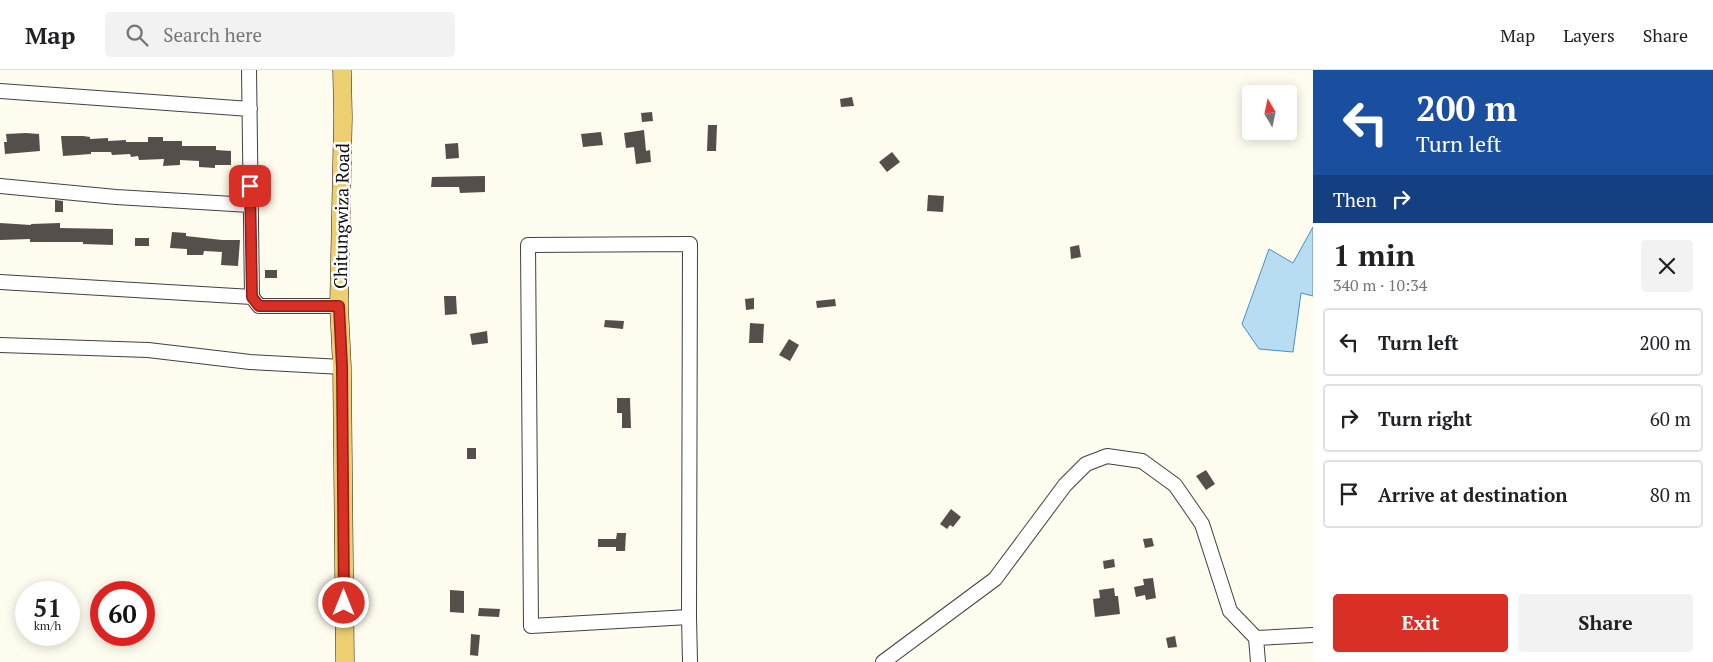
<!DOCTYPE html>
<meta charset="utf-8">
<style>
:root{--surface:#fff;--page:#f2f2f2;--text:#202124;--muted:#757577;--line:#e0e0e0;--accent:#d93025}
body{margin:0;font-family:"PT Serif",serif;background:var(--page);color:var(--text);height:100vh;display:flex;flex-direction:column;font-size:19px;white-space:nowrap}
*{box-sizing:border-box;margin:0}
p{font-size:16px;color:var(--muted)}
.icon{flex:none;width:28px;height:28px;fill:none;stroke:currentColor;stroke-width:2;stroke-linecap:round;stroke-linejoin:round}
.map{position:relative;flex:1;overflow:hidden}
.sheet{display:flex;flex-direction:column;background:var(--surface);width:400px}
.sheet>*{flex:none}
.banner{background:#1a4fa0;color:#fff;overflow:hidden}
.needle{width:32px;rotate:351deg}
.fabs{position:absolute;left:1242px;top:15px;display:grid;gap:10px}
.fabs a{display:grid;place-items:center;width:55px;height:55px;border-radius:5px;background:var(--surface);box-shadow:0 2px 12px #0003;font-size:25px}
.speed{position:absolute;left:15px;top:511px;display:flex;gap:10px;font-size:25px;font-weight:700;text-align:center}
.speed>*{display:grid;place-content:center;width:65px;height:65px;border-radius:50%;background:var(--surface);box-shadow:0 2px 12px #0003;line-height:1}
.speed small{font-size:12px;font-weight:400}
.speed .limit{border:8px solid #d22;background:#fff;color:#111}
.pin{position:absolute;display:grid;place-items:center;width:42px;height:42px;color:#fff;margin:-21px;border-radius:10px;box-shadow:0 2px 8px #0006}
.me{position:absolute;width:55px;margin:-28px;rotate:0deg;stroke-linejoin:round;filter:drop-shadow(0 0 4px #0008)}
.turn{display:flex;align-items:center;gap:18px;height:105px;padding:0 20px;font-size:22px}
.turn .icon{width:65px;height:65px;stroke-width:2.5}
.turn b{display:block;font-size:35px;line-height:42px}
.then{display:flex;align-items:center;height:48px;padding:0 20px;background:#0003;gap:10px;font-size:19px}
.round{display:grid;place-items:center;flex:none;width:52px;height:52px;border-radius:5px;background:var(--page)}
.overview{display:flex;align-items:center;justify-content:space-between;height:85px;padding:0 20px}
h1{font-size:30px;font-weight:700;line-height:38px}
.cta{display:flex;gap:10px;margin-top:auto;padding:10px 20px}
.cta a{flex:1;height:58px;border-radius:5px;background:var(--accent);color:#fff;font-size:20px;font-weight:700;line-height:58px;text-align:center}
.cta a+a{background:var(--page);color:var(--text)}
ul{padding:0;list-style:none}
li{display:flex;align-items:center;gap:15px;height:68px;margin:0 10px 8px;padding:0 10px;border:2px solid var(--line);border-radius:5px}
li div{flex:1}
li b{display:block;font-size:19px}
li em{font-style:normal}
header{display:flex;align-items:center;gap:30px;box-sizing:border-box;height:70px;padding:0 25px;background:var(--surface);border-bottom:1px solid var(--line)}
header strong{font-size:24px}
nav{display:flex;gap:28px;margin-inline-start:auto;font-size:18px}
.search{width:350px;height:45px;background:var(--page);display:flex;align-items:center;gap:12px;box-sizing:border-box;padding:0 18px;border-radius:5px;color:var(--muted);font-size:19px}
main{display:flex;flex:1;min-height:0}
.map>svg:first-child{display:block}
</style>
<header>
<strong>Map</strong>
<div class="search"><svg class="icon" aria-label="search" viewBox="0 0 24 24"><circle cx="10" cy="10" r="6"/><path d="M15 15l6 6"/></svg>Search here</div>
<nav><a>Map</a><a>Layers</a><a>Share</a></nav>
</header>
<main>
<div class="map">
<svg width="1313" height="592" viewBox="0 0 1313 592">
<rect width="100%" height="100%" fill="#fefbef"/>
<path fill="#b8dcf1" stroke="#4591c2" d="M1313 157V226L1301 223 1293 282 1259 279 1242 254 1269 179 1293 193Z"/>
<path fill="#554f4b" d="M852 27 854 36 841 37 840 29Z
M652 42 653 51 642 52 641 43Z
M708 55H717L716 81H707Z
M644 60 646 81 650 80 651 92 636 94 634 77 626 78 624 63Z
M601 62 603 75 583 77 581 64Z
M26 63 39 64 40 81 5 84 4 72H7L6 64Z
M61 66H83L90 67V69L108 68V71L126 70V72H148V67H163V71H182V76H216V80L231 81V95H215V98L199 97V91L180 90V95L163 96 164 89 139 90 138 86 131 87 130 84 112 85 111 82H91V84L63 86Z
M458 73 459 88 446 89 445 74Z
M892 82 900 92 887 102 879 92Z
M485 106V122L460 123 459 117H431L432 107Z
M928 125 944 126 943 142 927 141Z
M55 130 63 131V142H55Z
M0 153 31 155V154L60 153V158L113 159V175L83 174V172H30V169L0 170Z
M172 162 186 163V166L222 170H240L238 196 221 195 222 182 204 181 203 185H187V179L170 178Z
M135 168H149V176H135Z
M1079 175 1081 187 1071 189 1070 177Z
M265 200H277V208H265Z
M444 226H456L457 244 445 245Z
M754 228V239L746 240 745 229Z
M835 229 836 236 817 238 816 231Z
M605 250 624 251 623 259 604 257Z
M750 253 764 254 763 273H749Z
M487 261 488 273 472 275 470 264Z
M789 269 799 275 790 291 779 285Z
M617 328H630L631 358H622V343H617Z
M467 378H476V389H467Z
M1206 400 1215 414 1206 420 1196 406Z
M951 439 961 447 953 457 950 455 947 459 940 454Z
M617 463H626L625 481H616V477H598V469H616Z
M1152 468 1154 476 1145 478 1143 469Z
M1114 489 1115 497 1104 499 1103 491Z
M1153 508 1156 528 1146 530 1145 525 1136 527 1134 517 1144 515 1143 509Z
M1114 518 1115 526H1118L1120 544 1095 547 1093 529 1100 528 1099 520Z
M450 520 464 521V543L450 542Z
M479 538 500 539 499 547 478 546Z
M471 564 480 565 478 586 470 585Z
M1175 566 1177 577 1168 578 1166 568Z"/>
<g fill="none" stroke-linecap="round" stroke-linejoin="round">
<defs>
<path id="minor" d="M249 0 252 227
M0 21 250 39
M0 116 116 127 250 135
M0 212 252 227 259 236H339
M0 275 148 280 250 292 342 297
M689 547 531 556 528 175 690 174 689 547 690 592
M1256 568 1258 592
M883 592 995 509 1065 415 1086 394 1107 386 1142 391 1175 415 1202 454 1230 541 1256 568 1313 565"/>
<path id="major" d="M342 0 343 47 339 236 342 297 345 592"/>
</defs>
<use href="#minor" stroke="#414141" stroke-width="16"/>
<use href="#major" stroke="#1f1f1f" stroke-width="19"/>
<use href="#minor" stroke="#fff" stroke-width="14"/>
<use href="#major" stroke="#edce70" stroke-width="18"/>
</g>
<g fill="none" stroke-linecap="round" stroke-linejoin="round">
<defs>
<path id="route" d="M250 116 252 227 259 236H339L342 297 344 533"/>
</defs>
<use href="#route" stroke="#8d1f18" stroke-width="12"/>
<use href="#route" stroke="#d93025" stroke-width="9"/>
</g>
<g text-anchor="middle" dominant-baseline="central" stroke-width="5" stroke-linejoin="round" paint-order="stroke">
<g font-size="18" fill="#0e0e0e" stroke="#fff">
<text transform="translate(341 146) rotate(-89)">Chitungwiza Road</text>
</g>
</g>
</svg>
<div class="fabs">
<a><svg class="needle" viewBox="-14 -14 28 28"><path d="M0-13l5 13h-10z" fill="#e53935"/><path d="M0 13l5-13h-10z" fill="#757577"/></svg></a>
</div>
<div class="speed"><div>51<small>km/h</small></div><div class="limit">60</div></div>
<div class="pin" style="left:250px;top:116px;background:#d93025"><svg class="icon" aria-label="arrive" viewBox="0 0 24 24"><path d="M6 21V4h12l-3 4 3 4H6"/></svg></div>
<svg class="me" style="left:344px;top:533px" viewBox="-20 -20 40 40"><circle r="17" fill="#d93025" stroke="#fff" stroke-width="3"/><path d="M0-11L8 9 0 5-8 9z" fill="#fff"/></svg>
</div>
<section class="sheet">
<div class="banner">
<div class="turn"><svg class="icon" aria-label="left" viewBox="0 0 24 24"><path d="M17 20v-9H6M10 6l-5 5 5 5"/></svg><div><b>200 m</b>Turn left</div></div>
<div class="then">Then<svg class="icon" aria-label="right" viewBox="0 0 24 24"><path d="M7 20v-9h11M14 6l5 5-5 5"/></svg></div>
</div>
<div class="overview"><div><h1>1 min</h1><p>340 m · 10:34</p></div><a class="round"><svg class="icon" aria-label="close" viewBox="0 0 24 24"><path d="M6 6l12 12M18 6L6 18"/></svg></a></div>
<ul>
<li><svg class="icon" aria-label="left" viewBox="0 0 24 24"><path d="M17 20v-9H6M10 6l-5 5 5 5"/></svg><div><b>Turn left</b></div><em>200 m</em></li>
<li><svg class="icon" aria-label="right" viewBox="0 0 24 24"><path d="M7 20v-9h11M14 6l5 5-5 5"/></svg><div><b>Turn right</b></div><em>60 m</em></li>
<li><svg class="icon" aria-label="arrive" viewBox="0 0 24 24"><path d="M6 21V4h12l-3 4 3 4H6"/></svg><div><b>Arrive at destination</b></div><em>80 m</em></li>
</ul>
<div class="cta"><a>Exit</a><a>Share</a></div>
</section>
</main>
